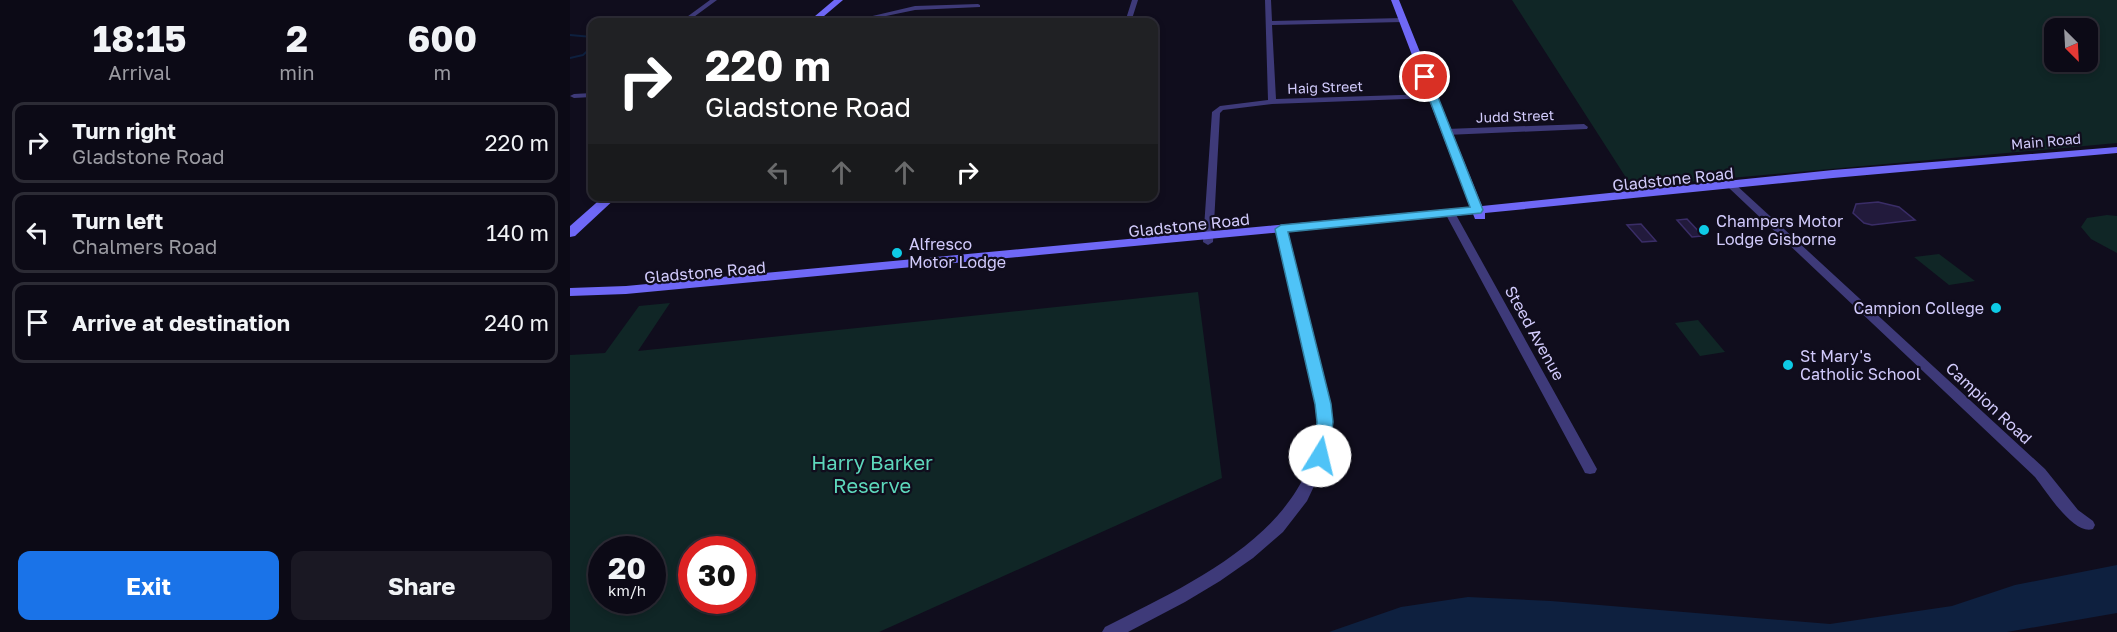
<!DOCTYPE html>
<style>
:root{--surface:#0c0a16;--page:#1a1823;--text:#f1f3f6;--muted:#9a9aa1;--line:#2c2b35;--accent:#1a73e8}
body{margin:0;font-family:"Golos Text",sans-serif;background:var(--page);color:var(--text);height:100vh;display:flex;flex-direction:column;font-size:22px;white-space:nowrap}
*{box-sizing:border-box;margin:0}
p{font-size:20px;color:var(--muted)}
.icon{flex:none;width:33px;height:33px;fill:none;stroke:currentColor;stroke-width:2;stroke-linecap:round;stroke-linejoin:round}
.map{position:relative;flex:1;overflow:hidden}
.panel{display:flex;flex-direction:column;background:var(--surface);width:570px}
.panel>*{flex:none}
.top-card{position:absolute;left:18px;top:18px;width:570px;height:183px;border-radius:12px;box-shadow:0 3px 9px #0003,0 0 0 2px var(--line);background:#202124;color:#fff;overflow:hidden}
.needle{width:39px;rotate:156deg}
.tools{position:absolute;left:1474px;top:18px;display:grid;gap:12px}
.tools a{display:grid;place-items:center;width:54px;height:54px;border-radius:12px;background:var(--surface);box-shadow:0 3px 9px #0003,0 0 0 2px var(--line);font-size:30px}
.speed{position:absolute;left:18px;top:536px;display:flex;gap:12px;font-size:30px;font-weight:700;text-align:center}
.speed>*{display:grid;place-content:center;width:78px;height:78px;border-radius:50%;background:var(--surface);box-shadow:0 3px 9px #0003,0 0 0 2px var(--line);line-height:1}
.speed small{font-size:15px;font-weight:400}
.speed .limit{border:9px solid #d22;background:#fff;color:#111}
.pin{position:absolute;display:grid;place-items:center;width:51px;height:51px;color:#fff;margin:-26px;border:3px solid #fff;border-radius:50%;box-shadow:0 2px 6px #0007}
.me{position:absolute;width:66px;margin:-33px;rotate:9deg;stroke-linejoin:round;filter:drop-shadow(0 0 4px #0008)}
.turn{display:flex;align-items:center;gap:21px;height:126px;padding:0 18px;font-size:27px}
.turn .icon{width:78px;height:78px;stroke-width:2.5}
.turn b{display:block;font-size:42px;line-height:51px}
.lanes{display:flex;align-items:center;height:57px;padding:0 18px;background:#0003;justify-content:center;gap:30px;direction:ltr}
.lanes .off{opacity:.35}
.eta{display:flex;justify-content:space-evenly;align-items:center;height:102px;text-align:center}
.eta b{font-size:36px;font-weight:700;line-height:42px}
.cta{display:flex;gap:12px;margin-top:auto;padding:12px 18px}
.cta a{flex:1;height:69px;border-radius:12px;background:var(--accent);color:#fff;font-size:24px;font-weight:700;line-height:69px;text-align:center}
.cta a+a{background:var(--page);color:var(--text)}
ul{padding:0;list-style:none}
li{display:flex;align-items:center;gap:18px;height:81px;margin:0 12px 9px;padding:0 6px;border:3px solid var(--line);border-radius:12px}
li div{flex:1}
li b{display:block;font-size:22px}
li em{font-style:normal}
main{display:flex;flex:1;min-height:0}
.map>svg:first-child{display:block}
</style>
<main>
<section class="panel">
<div class="eta">
<div><b>18:15</b><p>Arrival</p></div>
<div><b>2</b><p>min</p></div>
<div><b>600</b><p>m</p></div>
</div>
<ul>
<li><svg class="icon" aria-label="right" viewBox="0 0 24 24"><path d="M7 20v-9h11M14 6l5 5-5 5"/></svg><div><b>Turn right</b><p>Gladstone Road</p></div><em>220 m</em></li>
<li><svg class="icon" aria-label="left" viewBox="0 0 24 24"><path d="M17 20v-9H6M10 6l-5 5 5 5"/></svg><div><b>Turn left</b><p>Chalmers Road</p></div><em>140 m</em></li>
<li><svg class="icon" aria-label="arrive" viewBox="0 0 24 24"><path d="M6 21V4h12l-3 4 3 4H6"/></svg><div><b>Arrive at destination</b></div><em>240 m</em></li>
</ul>
<div class="cta"><a>Exit</a><a>Share</a></div>
</section>
<div class="map">
<svg width="1547" height="632" viewBox="0 0 1547 632">
<rect width="100%" height="100%" fill="#100d1d"/>
<path fill="#102626" fill-rule="evenodd" d="M942 0H1547V143L1062 187ZM1485 28H1518V62H1485Z
M1537 215 1547 216V253L1521 239 1511 227 1517 218Z
M1369 254 1405 281 1379 285 1344 257Z
M628 292 652 478 309 632H0V355L35 353 69 306 100 303 68 351ZM32 549H82V600H32ZM122 549H172V600H122Z
M1128 320 1155 352 1130 356 1105 323Z"/>
<path fill="#0e203f" d="M1547 565V613L1437 632H759L831 607 898 597 981 601 1260 624 1382 606 1445 585Z"/>
<g fill="none" stroke-linecap="round" stroke-linejoin="round">
<path stroke="#0e203f" stroke-width="2" d="M0 35 22 37
M0 58 13 55 22 47"/>
</g>
<path fill="#221a3c" stroke="#3a2d67" stroke-width="1.5" d="M1308 202 1329 207 1345 220 1302 225 1294 223 1283 213 1286 204Z
M1117 219 1133 236 1122 237 1107 220Z
M1071 224 1086 241 1072 242 1057 225Z"/>
<g fill="none" stroke-linecap="round" stroke-linejoin="round">
<path fill="#3e3a79" fill-rule="evenodd" d="M140 0H147L117 22H110Z
M562 0H568L561 22H555Z
M695 0H701L702 21 833 18 836 20 833 22 702 25 706 99 862 94 866 96 862 98 702 104 653 110 650 113 643 242 638 245 633 242 642 112 650 106 698 100Z
M408 4 410 5V7L345 10 287 22H277L345 6Z
M22 93V97L4 98 0 96 4 94Z
M1014 124 1018 127 1017 129 876 135 872 132 876 129Z
M1162 183 1165 184 1475 469 1508 510 1523 521 1525 525 1523 529C1504 536 1476 491 1465 477L1159 188 1157 186Z
M880 210 885 213 1027 469 1025 473 1020 474 1015 473 1013 469 875 213Z
M711 226 716 229 759 395 762 424 755 463 737 501 713 532 683 558 650 581 615 602 558 632H532L535 627C623 582 757 524 747 405L706 229Z"/>
<path fill="#6f68f6" fill-rule="evenodd" d="M264 0H273L247 22H238Z
M821 0H829L912 206 1263 170 1547 147V153L1263 178 915 213V219H905L903 214 56 294 0 296V288L56 286 900 207Z
M34 196H48L5 236 0 237V226Z"/>
</g>
<path fill="#4fc3f7" stroke="#337fa1" stroke-width="1.5" d="M855 75 860 77 913 210 911 213 718 232 761 404 763 422 758 456 756 460H744L742 456 747 422 745 404 705 229 711 225 900 207 851 77Z"/>
<g fill="#0ecbe6" stroke="#100d1d" stroke-width="2">
<circle cx="1134" cy="230" r="6"/>
<circle cx="327" cy="253" r="6"/>
<circle cx="1426" cy="308" r="6"/>
<circle cx="1218" cy="365" r="6"/>
</g>
<g text-anchor="middle" dominant-baseline="central" stroke-width="4.5" stroke-linejoin="round" paint-order="stroke">
<g font-size="14" fill="#d2cbfc" stroke="#100d1d">
<text transform="translate(755 87) rotate(-2)">Haig Street</text>
<text transform="translate(945 116) rotate(-2)">Judd Street</text>
<text transform="translate(1476 141) rotate(-5)">Main Road</text>
</g>
<g font-size="16" fill="#d2cbfc" stroke="#100d1d">
<text transform="translate(1103 179) rotate(-6)">Gladstone Road</text>
<text transform="translate(619 225) rotate(-6)">Gladstone Road</text>
<text transform="translate(135 272) rotate(-5)">Gladstone Road</text>
<text transform="translate(965 333) rotate(61)">Steed Avenue</text>
<text transform="translate(1419 403) rotate(43)">Campion Road</text>
</g>
<g font-size="16" fill="#d2cbfc" stroke="#100d1d" text-anchor="start">
<text x="1146" y="221">Champers Motor<tspan x="1146" dy="18">Lodge Gisborne</tspan></text>
<text x="339" y="244">Alfresco<tspan x="339" dy="18">Motor Lodge</tspan></text>
<text x="1414" y="308" text-anchor="end">Campion College</text>
<text x="1230" y="356">St Mary's<tspan x="1230" dy="18">Catholic School</tspan></text>
</g>
<g font-size="20" fill="#5dd7bb" stroke="#100d1d">
<text x="302" y="462">Harry Barker<tspan x="302" dy="23">Reserve</tspan></text>
</g>
</g>
</svg>
<div class="tools">
<a><svg class="needle" viewBox="-14 -14 28 28"><path d="M0-13l5 13h-10z" fill="#e53935"/><path d="M0 13l5-13h-10z" fill="#9a9aa1"/></svg></a>
</div>
<div class="speed"><div>20<small>km/h</small></div><div class="limit">30</div></div>
<div class="pin" style="left:855px;top:77px;background:#d93025"><svg class="icon" aria-label="arrive" viewBox="0 0 24 24"><path d="M6 21V4h12l-3 4 3 4H6"/></svg></div>
<svg class="me" style="left:750px;top:456px" viewBox="-20 -20 40 40"><circle r="19" fill="#fff"/><path d="M0-13L10 11 0 6-10 11z" fill="#4fc3f7"/></svg>
<div class="top-card">
<div class="turn"><svg class="icon" aria-label="right" viewBox="0 0 24 24"><path d="M7 20v-9h11M14 6l5 5-5 5"/></svg><div><b>220 m</b>Gladstone Road</div></div>
<div class="lanes"><svg class="icon off" aria-label="left" viewBox="0 0 24 24"><path d="M17 20v-9H6M10 6l-5 5 5 5"/></svg><svg class="icon off" aria-label="ahead" viewBox="0 0 24 24"><path d="M12 20V5M6 11l6-6 6 6"/></svg><svg class="icon off" aria-label="ahead" viewBox="0 0 24 24"><path d="M12 20V5M6 11l6-6 6 6"/></svg><svg class="icon" aria-label="right" viewBox="0 0 24 24"><path d="M7 20v-9h11M14 6l5 5-5 5"/></svg></div>
</div>
</div>
</main>
